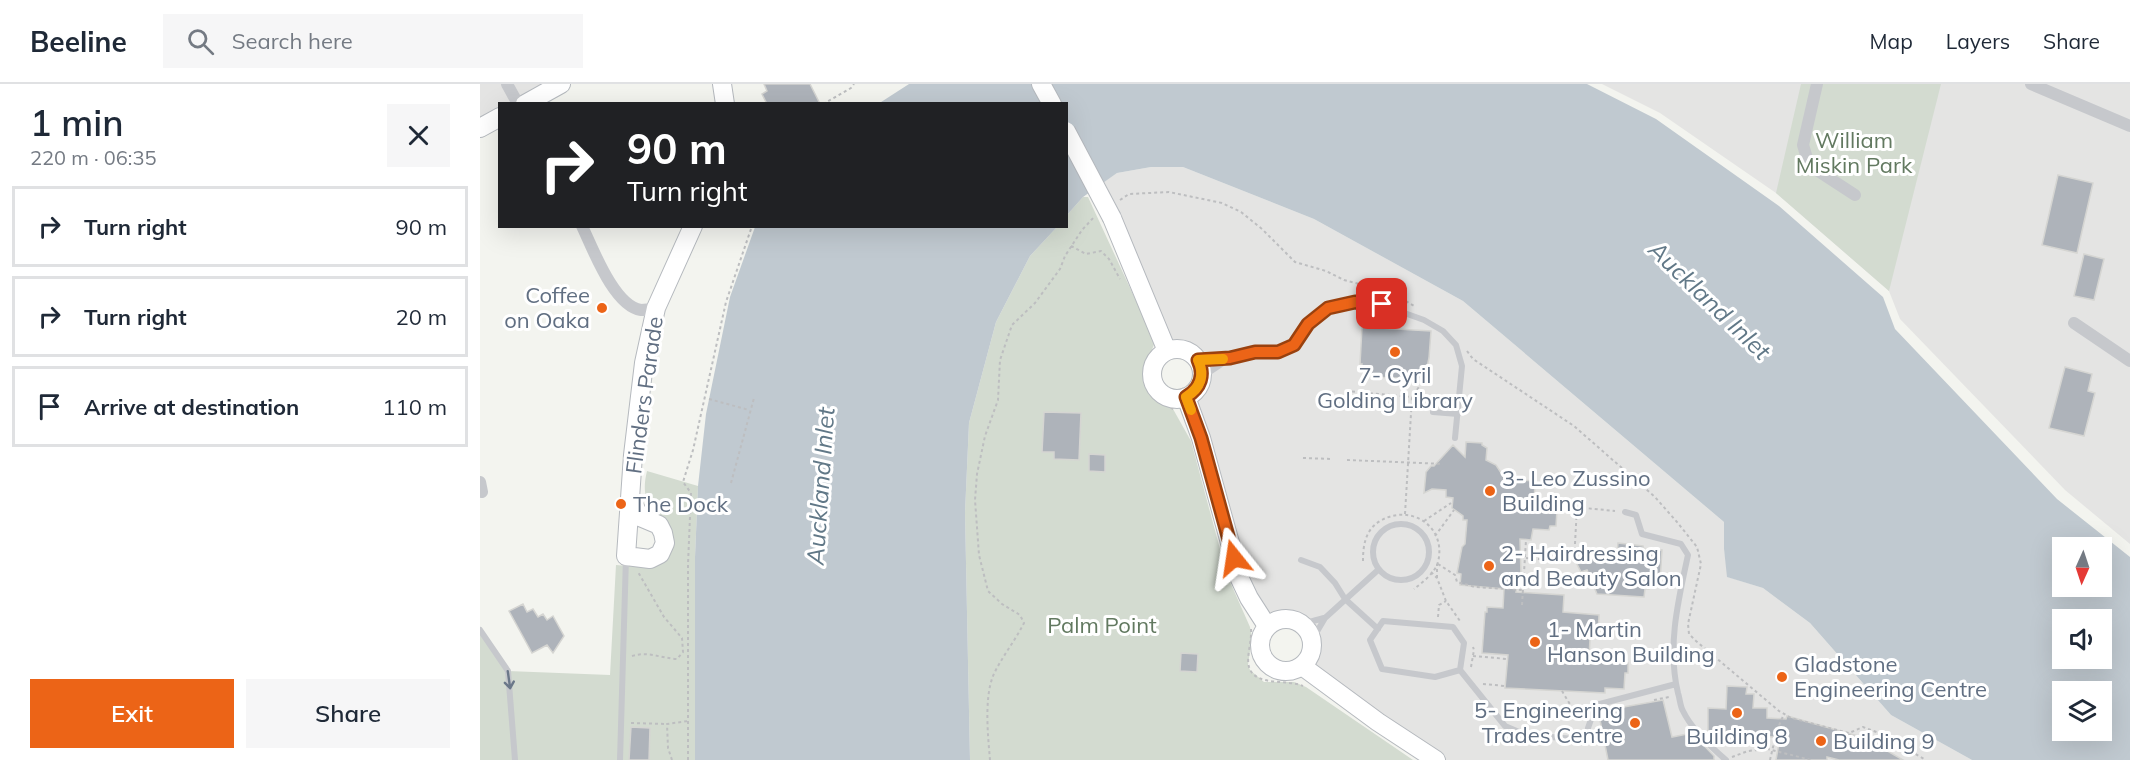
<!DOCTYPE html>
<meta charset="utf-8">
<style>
:root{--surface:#fff;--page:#f6f6f7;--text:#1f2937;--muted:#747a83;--line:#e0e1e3;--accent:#ec6417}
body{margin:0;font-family:Mulish,sans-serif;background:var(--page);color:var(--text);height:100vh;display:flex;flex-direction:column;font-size:22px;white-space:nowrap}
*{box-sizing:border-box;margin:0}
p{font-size:20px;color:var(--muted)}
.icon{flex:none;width:33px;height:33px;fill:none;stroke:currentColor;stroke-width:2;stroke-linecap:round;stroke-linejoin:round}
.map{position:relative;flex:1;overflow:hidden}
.panel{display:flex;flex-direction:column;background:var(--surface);width:480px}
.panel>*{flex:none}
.guide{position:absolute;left:18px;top:18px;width:570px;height:126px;border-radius:0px;box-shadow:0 6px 24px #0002;background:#202124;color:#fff;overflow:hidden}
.needle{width:39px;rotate:183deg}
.fabs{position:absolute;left:1572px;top:453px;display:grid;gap:12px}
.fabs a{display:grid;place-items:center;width:60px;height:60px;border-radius:0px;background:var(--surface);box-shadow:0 6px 24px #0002;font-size:30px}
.pin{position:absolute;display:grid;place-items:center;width:51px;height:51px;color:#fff;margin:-26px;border-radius:12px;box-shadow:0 3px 9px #0006}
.me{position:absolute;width:66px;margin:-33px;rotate:345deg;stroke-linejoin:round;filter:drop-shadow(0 0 4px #0008)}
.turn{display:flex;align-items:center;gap:21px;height:126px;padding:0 30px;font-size:27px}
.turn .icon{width:78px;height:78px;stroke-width:2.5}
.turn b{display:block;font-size:42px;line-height:51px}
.round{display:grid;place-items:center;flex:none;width:63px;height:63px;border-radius:0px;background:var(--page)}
.head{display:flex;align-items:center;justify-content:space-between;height:102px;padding:0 30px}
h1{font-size:36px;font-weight:600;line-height:45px}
.action{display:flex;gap:12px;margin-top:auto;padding:12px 30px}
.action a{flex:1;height:69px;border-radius:0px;background:var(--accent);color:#fff;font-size:24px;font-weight:600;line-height:69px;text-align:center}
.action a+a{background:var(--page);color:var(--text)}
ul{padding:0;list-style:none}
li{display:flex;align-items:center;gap:18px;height:81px;margin:0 12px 9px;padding:0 18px;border:3px solid var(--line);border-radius:0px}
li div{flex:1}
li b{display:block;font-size:22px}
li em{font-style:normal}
header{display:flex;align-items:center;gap:36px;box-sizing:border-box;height:84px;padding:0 30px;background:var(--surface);border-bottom:2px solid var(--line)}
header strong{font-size:28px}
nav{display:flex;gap:33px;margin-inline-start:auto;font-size:21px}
.search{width:420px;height:54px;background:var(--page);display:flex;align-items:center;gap:15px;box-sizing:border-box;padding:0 21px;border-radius:0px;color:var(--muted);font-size:22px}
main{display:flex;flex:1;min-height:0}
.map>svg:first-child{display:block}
</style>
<header>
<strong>Beeline</strong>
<div class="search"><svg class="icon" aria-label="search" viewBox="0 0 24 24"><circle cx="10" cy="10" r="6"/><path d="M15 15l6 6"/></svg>Search here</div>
<nav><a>Map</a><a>Layers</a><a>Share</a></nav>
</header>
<main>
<section class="panel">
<div class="head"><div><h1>1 min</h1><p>220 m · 06:35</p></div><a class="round"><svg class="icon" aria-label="close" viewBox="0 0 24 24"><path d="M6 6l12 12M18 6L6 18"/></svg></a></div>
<ul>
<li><svg class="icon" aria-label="right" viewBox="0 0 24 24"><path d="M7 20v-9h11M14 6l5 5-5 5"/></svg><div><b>Turn right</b></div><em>90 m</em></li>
<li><svg class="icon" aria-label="right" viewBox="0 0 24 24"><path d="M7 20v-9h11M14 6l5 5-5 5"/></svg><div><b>Turn right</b></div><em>20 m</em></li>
<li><svg class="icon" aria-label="arrive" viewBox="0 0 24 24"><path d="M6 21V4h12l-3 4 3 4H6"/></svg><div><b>Arrive at destination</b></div><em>110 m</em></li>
</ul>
<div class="action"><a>Exit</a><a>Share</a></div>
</section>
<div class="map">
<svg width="1650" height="676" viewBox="0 0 1650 676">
<rect width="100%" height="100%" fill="#f3f4ef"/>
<path fill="#e4e4e3" d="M0 0H81L45 19 20 20 19 33 0 44Z
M1122 0H1650V460L1585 406 1420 235 1409 207 1296 109 1180 29Z
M671 83H703L834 135 983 217 1244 438V465L1248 493 1283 504 1330 539 1411 631 1492 676H956L822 582 828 575 832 566V556L828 547 822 540 813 536 804 535 795 537 787 542 769 514 706 313 714 308 719 301 722 293V284L712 270 704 266 695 265 687 267 616 103 637 89Z"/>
<path fill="#d3dbd0" d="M1321 0H1461L1409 207 1296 109Z
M603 113H608L675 258 664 286 672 308 693 325 711 357 747 491 770 543 772 553 768 581 770 586 784 598H814L826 603 933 676H490L485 429 489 339 516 238 550 172 577 143 586 142 587 131Z
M167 387 218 402 215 473V676H0V546L28 587 130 591 136 481 160 483 174 481 181 435C165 422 162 407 167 387Z"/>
<path fill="#c0c9d0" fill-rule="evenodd" d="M429 0H1107L1176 35 1299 122 1403 213 1415 245 1577 415 1650 473V676H1492L1411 631 1330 539 1283 504 1247 493 1244 465V438L983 217 834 135 703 83H671L637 89 603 113 587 131 586 20H398ZM1582 464H1622V502H1582ZM1582 536H1622V574H1582ZM1582 608H1622V646H1582Z
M275 143H577L550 172 516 238 489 339 485 429 490 676H215V473L218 402 226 330 250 213Z"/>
<path fill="#aeb3ba" stroke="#d5d5d2" stroke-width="1.5" d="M284 0H330L340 20H287L282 10 287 7Z
M1578 91 1613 99 1597 169 1562 161Z
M1604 170 1624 175 1614 216 1594 212Z
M882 243 951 247 949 274 947 283H942L941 295 891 293 892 291 884 290V288L881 287 882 280H880Z
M1585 283 1612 290 1608 307 1615 309 1604 352 1569 344Z
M564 328 601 329 599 376 574 375V368H562Z
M986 358 1002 359V361L1007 364 1006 376 1016 381 1025 395 1055 397 1054 421 1072 422V426H1077L1076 442H1070L1069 446 1053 445 1051 456 1040 455 1041 491 1036 508 1084 511 1083 528 1119 531 1118 553 1110 555 1109 574 1148 579V589H1145L1144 605 1125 604V609L1025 604 1028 571 1002 569 1005 528H1007V523L1023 524 1024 505 980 501 981 490 977 489 982 463 985 460 987 436H983V432L972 424 973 414 966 413V406L952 405 944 409 946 388 951 382H954L973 361 985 373Z
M609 370 625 371V388L609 387Z
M1138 459 1163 462 1164 465 1182 466 1180 498H1170L1169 505H1165L1164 513 1117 510 1107 486 1101 488 1095 476 1112 468 1137 470Z
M43 520 47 528 53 525 58 533 63 530 67 536 73 532 84 552 73 569 67 561 52 569 29 527Z
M701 569 718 570 717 588 700 587Z
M1247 602 1267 603 1266 610H1274L1273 624H1287V634L1306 635 1307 632 1385 654 1423 676H1359L1347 673V676H1296L1300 653 1228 652V624L1246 625Z
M1183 616 1192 653 1212 649 1234 672V676H1128L1119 631 1121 627Z
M151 643 170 644 169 676H149Z"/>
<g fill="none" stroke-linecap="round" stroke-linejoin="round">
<defs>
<path id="secondary" d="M242 0 245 20
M561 0 572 20
M45 20 81 0
M0 44 20 33
M632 134 687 267
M672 290a25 25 0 1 1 50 0a25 25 0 1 1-50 0Z
M706 313 721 354 760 495 769 514 787 542
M151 416 160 433 179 441 183 449 185 459 180 470 170 475 146 472 153 371 164 279 176 224 213 142
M780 561a26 26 0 1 1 52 0a26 26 0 1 1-52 0Z
M822 582 898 638 956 676"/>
</defs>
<use href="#secondary" stroke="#b5b9be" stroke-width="20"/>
<path stroke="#bdbec0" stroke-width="2" stroke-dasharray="3 3" stroke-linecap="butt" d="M343 20 371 4 374 0
M640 116 649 110 689 108 742 119 761 128 782 145 815 178 846 187 864 196 911 208 934 222
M591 162 606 170 621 167 629 175 640 195
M987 267 993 275 1094 342 1175 413 1197 438 1217 463 1221 480 1208 540 1209 550 1216 557 1299 627 1311 634 1369 649 1383 643 1399 649 1446 676
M671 269 664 286 672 308 694 326
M866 307 932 313
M229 315 269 326
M823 374 852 375
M867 376 963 380
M251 399 274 314
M1055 419 1135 427
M925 430 932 313 943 297 944 283
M944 437 971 419
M955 452 974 426
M1046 474 1097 478
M883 477C883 462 885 446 900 437 930 419 967 442 958 478 955 489 943 498 934 505
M1094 478 1097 423
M958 480 975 491 977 498 995 503 1043 506
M951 488 957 494 966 517 980 537
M957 494V480
M1042 521 1046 456
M958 533 959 521 966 517
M771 545C772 557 766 573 769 583 775 603 808 595 823 602
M152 572C168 567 180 574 197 575L203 568 202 554 184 533 158 488
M993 572 1027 575
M991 583 994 566 993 563
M1003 600 1025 602
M1082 607 1100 637
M1174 616 1189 613
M151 639 187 640
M1252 673 1268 667 1288 665 1331 676
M192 676 188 664 187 640 208 637
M208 676V480L211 409 203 398 213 366 246 218 272 142
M510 676C508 652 504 615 513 592 521 574 535 557 544 539L540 531 522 520 508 507 499 471 495 416 497 390 505 352 518 316 520 276 532 241 555 219 580 185 585 172 602 146 615 132
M1290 676 1297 646 1304 630"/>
<path stroke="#c6c8cc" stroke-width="6" d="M718 276 750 275 775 268H798L814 261 828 240 848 224 875 218 902 221 944 236 963 247 976 261 982 282 975 354
M722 293 749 275
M953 328 978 330
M1145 428 1156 431 1162 450 1201 460 1208 471C1198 517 1187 563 1198 609 1200 615 1200 622 1203 627 1211 644 1232 664 1246 676
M893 468a28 28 0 1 1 56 0a28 28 0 1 1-56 0Z
M821 476 840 483 855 499 865 515 898 545
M822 540 844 534
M0 546 28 587 35 676
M832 556 845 534 898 486
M980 586 955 593 902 585 890 556 903 537 973 543 984 559 980 586 1025 642 1046 651 1107 656 1108 644 1116 621 1196 600
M140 676 146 473"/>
<path stroke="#c6c8cc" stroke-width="12" d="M27 0 38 20
M1337 0 1323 61 1329 81 1375 111
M1551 0 1650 42
M102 142C113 165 134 222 161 226 165 226 171 225 176 224
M1594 239 1650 277
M0 398 2 408"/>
<use href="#secondary" stroke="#fff" stroke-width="18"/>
<defs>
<path id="secondary-bridge" d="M586 47 632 134"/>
</defs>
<use href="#secondary-bridge" stroke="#b5b9be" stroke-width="20" stroke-linecap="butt"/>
<use href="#secondary-bridge" stroke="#fff" stroke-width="18"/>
</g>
<defs><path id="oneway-shaft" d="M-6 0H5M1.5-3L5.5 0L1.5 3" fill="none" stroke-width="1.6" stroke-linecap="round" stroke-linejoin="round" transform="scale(1.5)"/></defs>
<use stroke="#6b7889" href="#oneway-shaft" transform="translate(29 596) rotate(82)"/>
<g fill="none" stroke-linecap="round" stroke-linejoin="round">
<defs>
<path id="route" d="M754 474 721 354 706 313C721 304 725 291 718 276L750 274 775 268H798L814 261 828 240 848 224 875 218 902 220"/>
</defs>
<use href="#route" stroke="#99410f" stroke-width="15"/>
<use href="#route" stroke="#ec6417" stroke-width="10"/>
<path stroke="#f59e0b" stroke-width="10" d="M711 326 706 313C721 304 725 291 718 276L743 275"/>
</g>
<g fill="#ec6417" stroke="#fff" stroke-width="2">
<circle cx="122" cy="224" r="6"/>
<circle cx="915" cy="268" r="6"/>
<circle cx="1010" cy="407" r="6"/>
<circle cx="141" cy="420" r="6"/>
<circle cx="1009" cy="482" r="6"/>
<circle cx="1055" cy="558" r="6"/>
<circle cx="1302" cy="593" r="6"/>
<circle cx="1257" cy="629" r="6"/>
<circle cx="1155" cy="639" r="6"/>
<circle cx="1341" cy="657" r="6"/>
</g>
<g text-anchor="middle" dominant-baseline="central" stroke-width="6" stroke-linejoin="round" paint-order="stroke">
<g font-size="22" fill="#627960" stroke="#fff">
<text x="1374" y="56">William<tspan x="1374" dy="25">Miskin Park</tspan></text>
<text x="622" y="541">Palm Point</text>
</g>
<g font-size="22" fill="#616f82" stroke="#fff" text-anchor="start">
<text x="110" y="211" text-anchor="end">Coffee<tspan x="110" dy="25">on Oaka</tspan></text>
<text x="915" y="291" text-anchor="middle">7- Cyril<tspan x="915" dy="25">Golding Library</tspan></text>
<text x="1022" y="394">3- Leo Zussino<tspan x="1022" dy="25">Building</tspan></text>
<text x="153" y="420">The Dock</text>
<text x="1021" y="469">2- Hairdressing<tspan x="1021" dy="25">and Beauty Salon</tspan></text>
<text x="1067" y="545">1- Martin<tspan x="1067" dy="25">Hanson Building</tspan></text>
<text x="1314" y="580">Gladstone<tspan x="1314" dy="25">Engineering Centre</tspan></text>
<text x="1143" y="626" text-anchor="end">5- Engineering<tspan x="1143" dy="25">Trades Centre</tspan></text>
<text x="1257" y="652" text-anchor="middle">Building 8</text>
<text x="1353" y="657">Building 9</text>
</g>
<g font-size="22" fill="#616f82" stroke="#fff">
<text transform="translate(164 311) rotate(-82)">Flinders Parade</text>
</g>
<g font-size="24" font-style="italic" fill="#617887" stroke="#fff">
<text transform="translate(1230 216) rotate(44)">Auckland Inlet</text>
<text transform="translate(340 402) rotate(-86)">Auckland Inlet</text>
</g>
</g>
</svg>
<div class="fabs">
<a><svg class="needle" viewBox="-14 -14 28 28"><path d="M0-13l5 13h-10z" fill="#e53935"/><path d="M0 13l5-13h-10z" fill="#747a83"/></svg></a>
<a><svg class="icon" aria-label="sound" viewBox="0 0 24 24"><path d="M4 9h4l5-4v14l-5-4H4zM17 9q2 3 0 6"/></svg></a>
<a><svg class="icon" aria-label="layers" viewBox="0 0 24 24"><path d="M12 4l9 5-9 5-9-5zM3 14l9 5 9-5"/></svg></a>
</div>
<div class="pin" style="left:902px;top:220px;background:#d93025"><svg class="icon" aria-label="arrive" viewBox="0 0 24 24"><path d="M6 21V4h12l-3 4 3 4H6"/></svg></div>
<svg class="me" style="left:754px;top:474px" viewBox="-20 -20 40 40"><path d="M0-17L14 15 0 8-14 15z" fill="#ec6417" stroke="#fff" stroke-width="4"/></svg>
<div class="guide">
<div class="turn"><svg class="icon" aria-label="right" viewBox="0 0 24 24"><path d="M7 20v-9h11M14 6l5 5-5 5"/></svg><div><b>90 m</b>Turn right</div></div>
</div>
</div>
</main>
